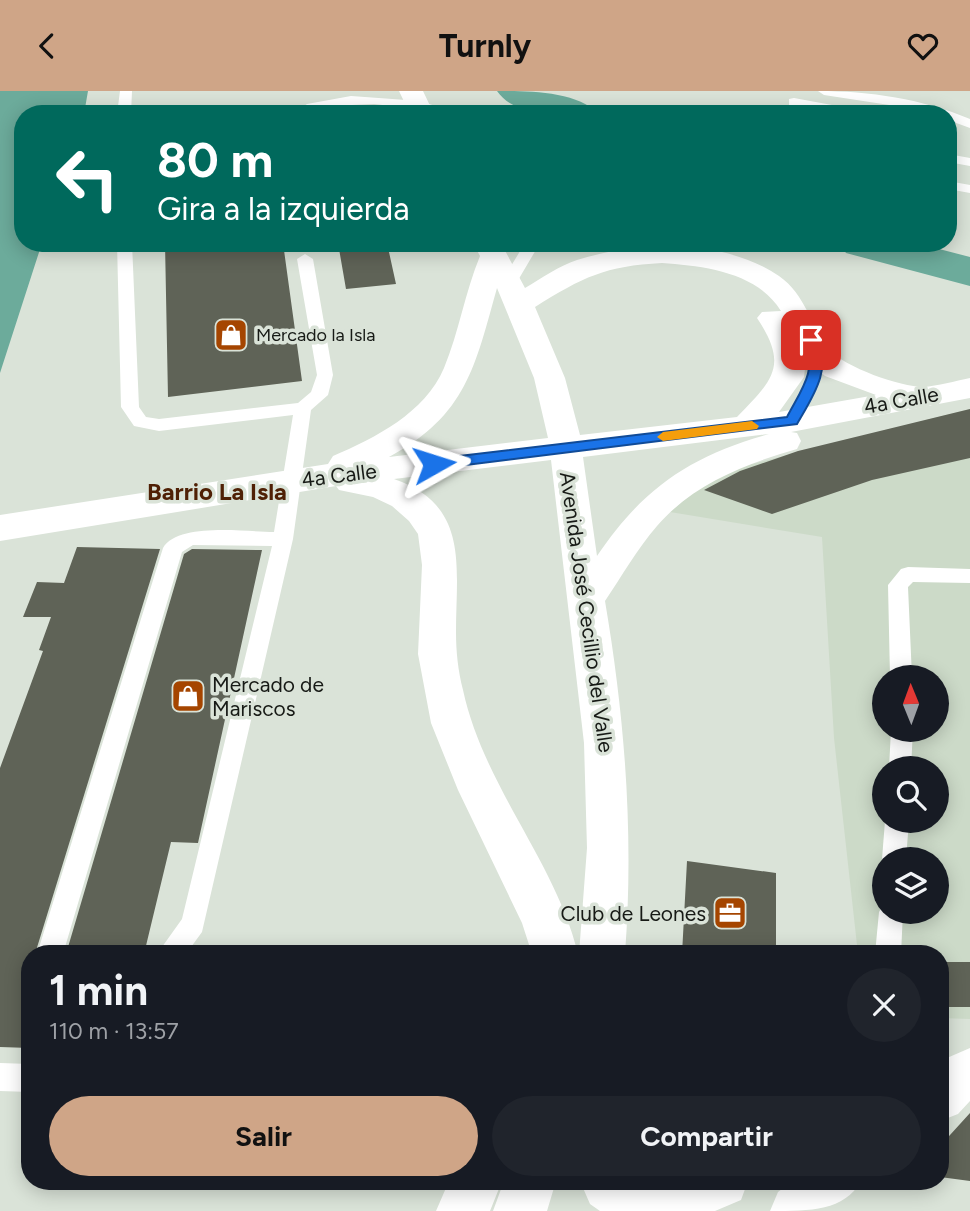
<!DOCTYPE html>
<html lang="es">
<meta charset="utf-8">
<style>
:root{--surface:#171b24;--page:#20242c;--text:#f1f3f6;--muted:#9ea1a6;--accent:#cfa587}
body{margin:0;font-family:Figtree,sans-serif;background:var(--page);color:var(--text);height:100vh;display:flex;flex-direction:column;font-size:26px;white-space:nowrap}
*{box-sizing:border-box;margin:0}
p{font-size:23px;color:var(--muted)}
.icon{flex:none;width:38px;height:38px;fill:none;stroke:currentColor;stroke-width:2;stroke-linecap:round;stroke-linejoin:round}
.map{position:relative;flex:1;overflow:hidden}
.panel{position:absolute;left:21px;top:854px;width:928px;height:245px;display:flex;flex-direction:column;background:var(--surface);border-radius:28px;box-shadow:0 4px 18px #0003}
.panel>*{flex:none}
.top-card{position:absolute;left:14px;top:14px;width:943px;height:147px;border-radius:28px;box-shadow:0 4px 18px #0003;background:#00695c;color:#fff;overflow:hidden}
.needle{width:46px;rotate:359deg}
.buttons{position:absolute;left:872px;top:574px;display:grid;gap:14px}
.buttons a{display:grid;place-items:center;width:77px;height:77px;border-radius:50%;background:var(--surface);box-shadow:0 4px 18px #0003;font-size:35px}
.pin{position:absolute;display:grid;place-items:center;width:60px;height:60px;color:#fff;margin:-30px;border-radius:14px;box-shadow:0 4px 10px #0006}
.me{position:absolute;width:77px;margin:-38px;rotate:84deg;stroke-linejoin:round;filter:drop-shadow(0 0 5px #0008)}
.turn{display:flex;align-items:center;gap:24px;height:147px;padding:0 28px;font-size:32px}
.turn .icon{width:91px;height:91px;stroke-width:2.5}
.turn b{display:block;font-size:49px;line-height:60px}
.round{display:grid;place-items:center;flex:none;width:74px;height:74px;border-radius:37px;background:var(--page)}
.summary{display:flex;align-items:center;justify-content:space-between;height:119px;padding:0 28px}
h1{font-size:42px;font-weight:700;line-height:52px}
.button{display:flex;gap:14px;margin-top:auto;padding:14px 28px}
.button a{flex:1;height:80px;border-radius:42px;background:var(--accent);color:#111;font-size:28px;font-weight:700;line-height:80px;text-align:center}
.button a+a{background:var(--page);color:var(--text)}
header{display:flex;justify-content:space-between;align-items:center;height:91px;padding:0 28px;background:var(--accent);color:#111;font-size:32px;font-weight:700}
.map>svg:first-child{display:block}
</style>
<header><svg class="icon" aria-label="back" viewBox="0 0 24 24"><path d="M15 5l-7 7 7 7"/></svg>Turnly<svg class="icon" aria-label="heart" viewBox="0 0 24 24"><path d="M12 20l-8-8c-3-5 5-10 8-4 3-6 11-1 8 4z"/></svg></header>
<div class="map">
<svg width="970" height="1120" viewBox="0 0 970 1120">
<rect width="100%" height="100%" fill="#dae3d8"/>
<path fill="#ccdac8" fill-rule="evenodd" d="M970 318V928L940 927V863H858L834 647 822 446 670 421 699 397 732 378ZM884 586H936V639H884ZM884 677H936V730H884ZM884 768H936V821H884Z"/>
<path fill="#6cab9b" d="M0 0H88L84 23H23V152H42L0 282Z"/>
<g fill="none" stroke-linecap="round" stroke-linejoin="round">
<path fill="#6cab9b" fill-rule="evenodd" d="M497 0C528 0 578 0 598 23 567 23 517 29 497 0Z
M839 152H916L970 166V195L846 162Z"/>
</g>
<path fill="#5f6357" d="M165 152H283L302 290 168 306Z
M338 152H387L396 193 346 198Z
M970 318V367L872 389 772 423 704 399 740 380 798 360Z
M77 456 160 458 35 863H30V957L0 956V677L43 560 39 559 51 526H23L37 491 64 492Z
M192 458 262 459 198 752 171 751 144 863H66L184 463Z
M687 770 776 782V863H682Z
M940 871H970V916H940Z
M970 1022V1090L940 1086V1055Z"/>
<g fill="none" stroke-linecap="round" stroke-linejoin="round">
<path fill="#fff" fill-rule="evenodd" d="M120 0H132L131 23H117Z
M818 0C869 0 923 8 970 28V37L948 29V23L824 4Z
M351 5 420 10 460 23 374 13 329 15 308 23H292L307 13Z
M794 7 859 19 865 23H836L789 14V8Z
M948 63 970 67V75L948 71Z
M948 90 970 94V102L948 98Z
M117 152H132L139 316 146 326 159 328 298 312 311 301 317 284 297 168 305 163 313 168 333 284 328 304 311 319 293 448 202 841 186 863H157L182 828 272 455 193 454 182 461 63 863H37L163 457C178 431 247 441 274 441L293 324 159 340 134 335 121 316Z
M525 152H540L514 196H502L500 193Z
M608 152H631L658 163 650 168Z
M908 476 970 478V492L913 491 908 496 912 586H890L888 494 901 478Z
M891 639H913L911 677H889Z
M885 730H909L906 768H884V772L882 768Z
M884 812V821H903L901 863H875L879 821Z
M0 972 30 973V1001L0 1000Z"/>
<path fill="#fff" fill-rule="evenodd" d="M399 0H423L434 23H410Z
M473 152H501L525 197C542 187 559 175 577 169 639 150 723 147 779 185 806 204 810 234 830 259 844 276 901 296 923 296 938 295 955 290 970 287V307L791 341 797 342 801 350 797 358C745 373 693 393 657 435 637 458 622 485 605 510 625 628 634 744 625 863H579L587 757 584 652 551 369 394 388C470 414 456 476 456 541 456 560 458 580 463 599 484 696 556 771 578 863H532L522 832 458 699 431 632 418 563 422 474 418 443 409 430 392 415 373 406 339 399 336 395 0 450V424L328 373 333 365C375 347 425 322 444 277 459 241 465 201 480 165ZM662 172C704 175 757 181 781 220L762 221 757 227C789 275 773 289 737 326L580 344 565 287 535 216C583 186 605 175 662 172ZM497 197 534 287 548 347 389 366C467 324 475 275 497 197ZM806 269 825 285 876 304 779 321 804 286ZM769 343C690 365 643 397 597 465L583 366Z
M449 1090H502L490 1120H436Z
M504 1090H556L547 1120H493Z
M580 1090H748L741 1109 715 1120H600L590 1113Z"/>
<path fill="#fff" fill-rule="evenodd" d="M970 957V1010L958 1023 940 1030V970Z
M792 1090H861C844 1120 811 1120 770 1120L778 1101Z"/>
</g>
<path fill="#1a73e8" stroke="#114b97" stroke-width="2" d="M811 246 816 247C833 277 813 305 797 333L434 378 427 373 434 368 787 326C801 299 818 279 805 249Z"/>
<path fill="#f59e0b" d="M752 330 759 335 757 338 663 350 657 346 663 341Z"/>
<defs>
<symbol id="shop-square" viewBox="-11 -11 22 22"><rect x="-9" y="-9" width="18" height="18" rx="4" fill="#a54500" stroke="#dae3d8"/><path d="M-5-2.5h2.3a2.7 3.5 0 0 1 5.4 0H5L5.5 6h-11ZM-1.5-2.5h3a1.5 2.3 0 0 0-3 0Z" fill="#fff"/></symbol>
<symbol id="office-square" viewBox="-11 -11 22 22"><rect x="-9" y="-9" width="18" height="18" rx="4" fill="#a54500" stroke="#dae3d8"/><path d="M-6-3h4V-5.5h4V-3h4V5H-6ZM-1-4.5V-3h2v-1.5ZM-6 0V1H6V0Z" fill="#fff"/></symbol>
</defs>
<g fill-rule="evenodd">
<use href="#shop-square" x="212" y="225" width="38" height="38"/>
<use href="#shop-square" x="169" y="586" width="38" height="38"/>
<use href="#office-square" x="711" y="803" width="38" height="38"/>
</g>
<g text-anchor="middle" dominant-baseline="central" stroke-width="7" stroke-linejoin="round" paint-order="stroke">
<g font-size="18" fill="#171a16" stroke="#dae3d8" text-anchor="start">
<text x="256" y="244">Mercado la Isla</text>
</g>
<g font-size="21" fill="#171a16" stroke="#dae3d8">
<text transform="translate(901 309) rotate(-10)">4a Calle</text>
<text transform="translate(339 384) rotate(-7)">4a Calle</text>
<text transform="translate(587 521) rotate(82)">Avenida José Cecillio del Valle</text>
</g>
<g font-size="21" fill="#171a16" stroke="#dae3d8" text-anchor="start">
<text x="212" y="593">Mercado de<tspan x="212" dy="24">Mariscos</tspan></text>
<text x="706" y="822" text-anchor="end">Club de Leones</text>
</g>
<g font-size="24" font-weight="bold" fill="#4f2005" stroke="#dae3d8">
<text x="217" y="400">Barrio La Isla</text>
</g>
</g>
</svg>
<div class="buttons">
<a><svg class="needle" viewBox="-14 -14 28 28"><path d="M0-13l5 13h-10z" fill="#e53935"/><path d="M0 13l5-13h-10z" fill="#9ea1a6"/></svg></a>
<a><svg class="icon" aria-label="search" viewBox="0 0 24 24"><circle cx="10" cy="10" r="6"/><path d="M15 15l6 6"/></svg></a>
<a><svg class="icon" aria-label="layers" viewBox="0 0 24 24"><path d="M12 4l9 5-9 5-9-5zM3 14l9 5 9-5"/></svg></a>
</div>
<div class="pin" style="left:811px;top:249px;background:#d93025"><svg class="icon" aria-label="arrive" viewBox="0 0 24 24"><path d="M6 21V4h12l-3 4 3 4H6"/></svg></div>
<svg class="me" style="left:434px;top:373px" viewBox="-20 -20 40 40"><path d="M0-17L14 15 0 8-14 15z" fill="#1a73e8" stroke="#fff" stroke-width="4"/></svg>
<div class="top-card">
<div class="turn"><svg class="icon" aria-label="left" viewBox="0 0 24 24"><path d="M17 20v-9H6M10 6l-5 5 5 5"/></svg><div><b>80 m</b>Gira a la izquierda</div></div>
</div>
<section class="panel">
<div class="summary"><div><h1>1 min</h1><p>110 m · 13:57</p></div><a class="round"><svg class="icon" aria-label="close" viewBox="0 0 24 24"><path d="M6 6l12 12M18 6L6 18"/></svg></a></div>
<div class="button"><a>Salir</a><a>Compartir</a></div>
</section>
</div>
